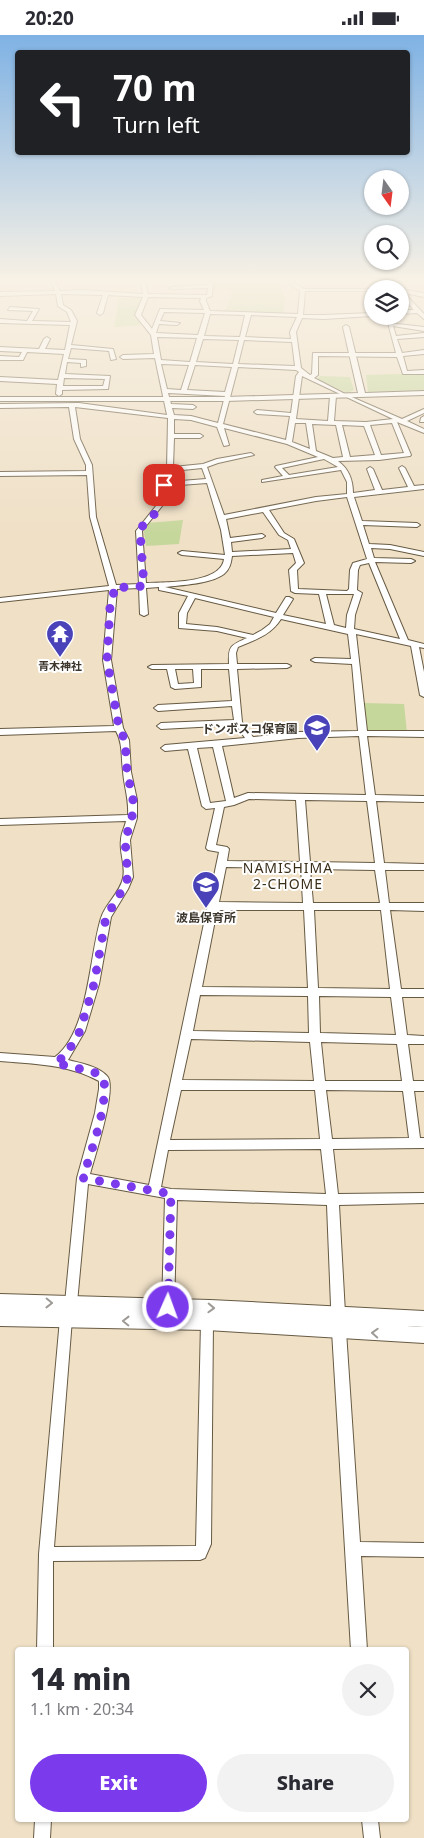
<!DOCTYPE html>
<meta charset="utf-8">
<style>
:root{--surface:#fff;--page:#f2f2f3;--text:#2b2b33;--muted:#7c7c81;--accent:#7c3aed}
body{margin:0;font-family:"Noto Sans","Noto Sans JP",sans-serif;background:var(--page);color:var(--text);height:100vh;display:flex;flex-direction:column;font-size:19px;white-space:nowrap}
*{box-sizing:border-box;margin:0}
p{font-size:16px;color:var(--muted)}
.icon{flex:none;width:28px;height:28px;fill:none;stroke:currentColor;stroke-width:2;stroke-linecap:round;stroke-linejoin:round}
.map{position:relative;flex:1;overflow:hidden}
.details{position:absolute;left:15px;top:1612px;width:394px;height:175px;display:flex;flex-direction:column;background:var(--surface);border-radius:5px;box-shadow:0 1px 4px #0004}
.details>*{flex:none}
.guide{position:absolute;left:15px;top:15px;width:395px;height:105px;border-radius:5px;box-shadow:0 1px 4px #0004;background:#202124;color:#fff;overflow:hidden}
.needle{width:32px;rotate:166deg}
.fabs{position:absolute;left:364px;top:135px;display:grid;gap:10px}
.fabs a{display:grid;place-items:center;width:45px;height:45px;border-radius:50%;background:var(--surface);box-shadow:0 1px 4px #0004;font-size:25px}
.pin{position:absolute;display:grid;place-items:center;width:42px;height:42px;color:#fff;margin:-21px;border-radius:10px;box-shadow:0 2px 8px #0006}
.me{position:absolute;width:55px;margin:-28px;rotate:2deg;stroke-linejoin:round;filter:drop-shadow(0 0 4px #0008)}
.turn{display:flex;align-items:center;gap:18px;height:105px;padding:0 15px;font-size:22px}
.turn .icon{width:65px;height:65px;stroke-width:2.5}
.turn b{display:block;font-size:35px;line-height:42px}
.round{display:grid;place-items:center;flex:none;width:52px;height:52px;border-radius:26px;background:var(--page)}
.overview{display:flex;align-items:center;justify-content:space-between;height:85px;padding:0 15px}
h1{font-size:30px;font-weight:800;line-height:38px}
.primary-button{display:flex;gap:10px;margin-top:auto;padding:10px 15px}
.primary-button a{flex:1;height:58px;border-radius:30px;background:var(--accent);color:#fff;font-size:20px;font-weight:800;line-height:58px;text-align:center}
.primary-button a+a{background:var(--page);color:var(--text)}
.status{display:flex;justify-content:space-between;align-items:center;height:35px;padding:0 25px;background:var(--surface);direction:ltr}
.status svg{height:14px;fill:currentColor}
.map>svg:first-child{display:block}
</style>
<div class="status"><b>20:20</b><svg viewBox="0 0 49 12"><path d="M0 12V9h3v3zM5 12V6h3v6zM10 12V3h3v9zM15 12V0h3v12zM26 1h20v11H26zM47 4h2v5h-2z"/></svg></div>
<div class="map">
<svg width="424" height="1803" viewBox="0 0 424 1803">
<rect width="100%" height="100%" fill="#efe0c6"/>
<path fill="#c6d79c" d="M213 247H279L285 265 283 279 225 277 233 255 213 254Z
M119 263H144L136 280 141 290 114 292Z
M424 338V356L368 357 366 340Z
M320 341 350 342 354 355 347 358 317 344Z
M183 485 179 509 146 511 143 491 148 488Z
M364 668 404 669 407 698 366 697Z"/>
<g fill="none" stroke-linecap="round" stroke-linejoin="round">
<defs>
<path id="minor" d="M51 247H55L60 256 82 255 143 259 141 247H145L148 259 204 260H207L208 253 171 254 169 253 171 252 208 250 209 247H213L212 261 206 263V266L210 276 298 279 300 256 287 247H293L304 254H373L372 256H305L303 280H324L372 278V281L324 284 302 283 296 297 301 333 310 340 312 339 313 318H396L388 288 424 292V296L393 291 396 301 424 298V302L397 304 402 318 424 315V319L403 321 407 336 424 335V339H403L397 322 318 321V340L314 343 347 360 402 384 424 374V378L407 386 424 394V398L397 387 411 420 410 421 379 425 338 426C349 434 353 445 353 458L375 455 367 434 370 432 373 434 382 455 408 452 399 433 402 431 405 433 414 451 424 450V454L354 462 362 486 417 488 420 490 417 492 363 490 369 509 390 510 424 517V521L390 514 371 513 374 523 411 524 415 526 411 528 375 527 408 605 424 609V613L419 612 424 637V662L420 660 411 611 356 599 367 696H424V702L367 701 375 760 424 761V767L376 766 384 828 424 829V835H385L389 868H424V876L390 875 401 954H424V962H402L407 1000 424 1001V1009H408L413 1046H424V1056H414L420 1103H424V1113L333 1114 338 1159 424 1158V1168L339 1170 346 1296 360 1507 424 1508V1522L361 1521 367 1615H351L332 1296 327 1170 177 1165 174 1272 173 1276 168 1278 163 1276 162 1272 165 1163 88 1149 77 1268 72 1284 54 1512 196 1511 201 1287 202 1283 207 1281 212 1283 213 1287 211 1509 205 1523 200 1525 53 1526V1615H37L39 1519 60 1284 65 1268 77 1143 95 1078 99 1054V1046C68 1029 34 1029 0 1026V1018L55 1022C89 997 89 921 101 883 105 869 120 858 123 843 126 831 119 817 121 805 121 798 125 792 126 786L0 790V784L128 780C129 763 124 752 123 736 121 721 123 709 116 696L0 700V694L114 691 103 625 109 555 0 567V563L109 551 90 482 87 440 0 441V437L86 436V430L74 404 69 372 0 373V369L79 368 167 380 155 323 123 324 120 322 123 320 154 319 151 300 135 280 143 262 108 260 103 278 100 280 97 278 103 260 61 259 63 270 71 275 77 286 71 310 113 314 116 324 111 325 109 316 71 313 68 324 86 325V331L81 332V328L67 327 65 339 110 341 108 354 62 355V359L59 361 56 359 57 349 0 346V342L58 345 64 319 27 317 23 325H0V321L19 322 22 317 0 316V312L39 314 44 304 47 302 50 304 45 314 65 315 70 290 0 288V284L27 286 33 276 8 275 10 272 39 274 32 286 71 287 67 277 58 271 56 259 0 261V257L55 256ZM148 262 201 263 200 266 204 275 160 274 152 294 141 280ZM164 277 205 278 198 300 156 298 159 289 177 290 180 288 160 286ZM210 279 245 280 240 302 204 301ZM251 280 297 282 290 297 291 304 245 302ZM157 302 197 303 190 327 161 325ZM203 304 239 305 233 329 196 327ZM244 305 292 307 295 331 238 329ZM161 329 189 330 181 355 167 354ZM195 330 232 332 225 357 187 355ZM238 332 296 335 299 337 296 341 291 378 257 375 254 377 257 379 290 381 286 405 223 389ZM302 341 393 384 366 387 334 386 336 361 333 359 330 361 328 386 296 384ZM64 343 105 344 103 351H63ZM168 358 225 361 218 388 191 381 174 380 172 373 193 374 196 372 193 370 171 369ZM75 372 168 383 167 434 161 449 160 466 136 496 139 549 116 550 96 482 92 430 80 404ZM174 384 191 385 217 392 224 411 229 410 224 393 287 409 318 422 276 431 275 432 283 441 262 445V447L341 435 347 447V459L316 462 224 480 207 432 218 428 254 420 251 418 217 424 203 429 173 432 174 403H200L203 401 200 399H174ZM295 388H306L310 414 292 407ZM392 388 404 418 381 420 370 390ZM312 389 336 390 343 422 333 423 316 416ZM342 390 364 391 375 420 350 422ZM324 424 338 432 289 440 282 433ZM202 433 206 444 168 447 173 436ZM207 448 221 495 225 520 182 516 178 518 182 520 224 524C221 549 166 547 146 548L142 496 166 466 167 451ZM347 462 367 524 353 528 350 535 349 554 347 556 298 554 297 535 304 528 294 504 284 498 269 475 316 466ZM263 477 279 500 288 505 291 514 232 517 231 507 262 503 265 501 262 499 230 503 226 484ZM293 518 296 528 289 535 291 556 295 558 319 559 326 589 283 580 293 564 289 562H286L276 578 165 552C181 550 211 549 224 539 230 534 231 528 232 521ZM369 528 400 604 354 594 355 580 362 558 357 555 358 535 360 530ZM159 552V555L188 561 179 578V593L217 596 247 603C231 610 228 611 229 629L152 630 148 632 152 634H167L171 652 175 654 201 652V634H229L232 666 158 670 154 673 158 676 232 671 234 685 161 688 157 691 161 694 236 690 245 703 165 710 161 713 165 716 188 714 202 771 206 774 215 773 206 813 208 815 219 817 149 1150 90 1139C94 1124 118 1051 107 1041 98 1031 80 1028 68 1025L85 996 99 949 111 882 128 854 133 842 130 805 137 783V765L131 737 129 705 123 693 111 625 117 554 139 553 140 579 144 581 148 579 146 553ZM326 559H354L347 580 346 593 334 590ZM195 563 274 582 270 589 262 595 253 600 217 592 186 589 187 578ZM281 584 348 599 351 624 315 623 311 625 315 627 352 629 358 696 298 697 253 702 242 687 237 634 287 633 291 631 287 629H237L236 618 238 612C255 605 271 600 281 584ZM175 634H193L194 648 178 649ZM359 701 366 760 248 758 234 763 222 711 298 703ZM213 712 226 766 210 768 197 713ZM249 764 296 765 300 827 227 826 229 814 227 812 216 810 224 772 234 770ZM305 765 367 766 375 828 310 827ZM226 832 301 833 303 868 219 867ZM310 834 375 835 380 868H313ZM217 875H304L308 953 202 952ZM314 875H381L390 954 318 953ZM200 960 308 961 309 998 193 996ZM319 961 391 962 396 1000 320 998ZM191 1004 310 1007 314 1046 182 1045ZM321 1007 397 1009 402 1046H325ZM181 1055H315L320 1104 170 1105ZM326 1055 403 1056 409 1103 332 1104ZM321 1114 326 1159 171 1154 161 1152 168 1115Z
M388 247H392L396 254H391Z
M400 254 424 258V262L404 258 424 279V284L417 278 400 279V275H414L400 260Z
M424 381V387H420L421 383Z
M35 1785H51L50 1803H34Z
M362 1785H378L380 1803H364Z"/>
<path id="tertiary" d="M346 290 349 292 365 358 424 356V360L226 366H0V362H226L358 358 343 292Z
M0 1259 210 1265 424 1276V1292L390 1290 424 1292V1308L207 1295 0 1291V1275L59 1276 0 1275Z"/>
</defs>
<use href="#minor" stroke="#675a43" stroke-width="2"/>
<use href="#tertiary" stroke="#675a43" stroke-width="2"/>
<use href="#minor" fill="#fff" fill-rule="evenodd"/>
<use href="#tertiary" fill="#fff" fill-rule="evenodd"/>
</g>
<defs><path id="oneway-chevron" d="M-2-3.5L2.5 0L-2 3.5" fill="none" stroke-width="1.6" stroke-linecap="round" stroke-linejoin="round" transform="scale(1.25)"/></defs>
<g stroke="#9e9a96">
<use href="#oneway-chevron" transform="translate(49 1268) rotate(1)"/>
<use href="#oneway-chevron" transform="translate(211 1273) rotate(2)"/>
<use href="#oneway-chevron" transform="translate(126 1286) rotate(-179)"/>
<use href="#oneway-chevron" transform="translate(375 1298) rotate(-177)"/>
</g>
<linearGradient id="sky" x2="0" y2="1"><stop stop-color="#7fb2e4"/><stop offset="0.49" stop-color="#f8f1e5"/><stop offset="1" stop-color="#f8f1e5" stop-opacity="0"/></linearGradient>
<rect width="424" height="499" fill="url(#sky)"/>
<g fill="none" stroke-linecap="round" stroke-linejoin="round">
<path stroke="#7c3aed" stroke-width="9" stroke-dasharray="0 16.2" d="M164 450C163 455 164 461 163 466 160 479 144 484 140 496L144 551 113 553 114 563 110 572 107 625 119 693 125 705 127 736 133 765 132 783 125 805 128 842 123 854 106 882 94 949 80 996 66 1020 55 1028 94 1037 104 1044C107 1076 92 1112 83 1143L171 1159 168 1272"/>
</g>
<defs>
<symbol id="temple-pin" viewBox="-11 -11 22 30"><path d="M0 17L-7.5 6A9.5 9.5 0 1 1 7.5 6Z" fill="#4942b9" stroke="#fff"/><path d="M0-6L5-2H3V0L6.5 2.5H4V6H1.5V3h-3V6H-4V2.5H-6.5L-3 0V-2H-5Z" fill="#fff"/></symbol>
<symbol id="school-pin" viewBox="-11 -11 22 30"><path d="M0 17L-7.5 6A9.5 9.5 0 1 1 7.5 6Z" fill="#4942b9" stroke="#fff"/><path d="M0-5L7-2L0 1L-7-2ZM-4 1L0 2.5L4 1V4Q0 6-4 4Z" fill="#fff"/></symbol>
</defs>
<g fill-rule="evenodd">
<use href="#temple-pin" x="44" y="583" width="32" height="43"/>
<use href="#school-pin" x="301" y="677" width="32" height="43"/>
<use href="#school-pin" x="190" y="834" width="32" height="43"/>
</g>
<g text-anchor="middle" dominant-baseline="central" stroke-width="4" stroke-linejoin="round" paint-order="stroke">
<g font-size="11" font-weight="bold" fill="#3c362c" stroke="#fff">
<text x="60" y="630">青木神社</text>
</g>
<g font-size="12" font-weight="bold" fill="#3c362c" stroke="#fff" text-anchor="end">
<text x="298" y="693">ドンボスコ保育園</text>
<text x="206" y="882" text-anchor="middle">波島保育所</text>
</g>
<g font-size="14" letter-spacing="1" fill="#3a2e19" stroke="#fff">
<text x="288" y="832">NAMISHIMA<tspan x="288" dy="16">2-CHOME</tspan></text>
</g>
</g>
</svg>
<div class="fabs">
<a><svg class="needle" viewBox="-14 -14 28 28"><path d="M0-13l5 13h-10z" fill="#e53935"/><path d="M0 13l5-13h-10z" fill="#7c7c81"/></svg></a>
<a><svg class="icon" aria-label="search" viewBox="0 0 24 24"><circle cx="10" cy="10" r="6"/><path d="M15 15l6 6"/></svg></a>
<a><svg class="icon" aria-label="layers" viewBox="0 0 24 24"><path d="M12 4l9 5-9 5-9-5zM3 14l9 5 9-5"/></svg></a>
</div>
<div class="pin" style="left:164px;top:450px;background:#d93025"><svg class="icon" aria-label="arrive" viewBox="0 0 24 24"><path d="M6 21V4h12l-3 4 3 4H6"/></svg></div>
<svg class="me" style="left:168px;top:1272px" viewBox="-20 -20 40 40"><circle r="17" fill="#7c3aed" stroke="#fff" stroke-width="3"/><path d="M0-11L8 9 0 5-8 9z" fill="#fff"/></svg>
<div class="guide">
<div class="turn"><svg class="icon" aria-label="left" viewBox="0 0 24 24"><path d="M17 20v-9H6M10 6l-5 5 5 5"/></svg><div><b>70 m</b>Turn left</div></div>
</div>
<section class="details">
<div class="overview"><div><h1>14 min</h1><p>1.1 km · 20:34</p></div><a class="round"><svg class="icon" aria-label="close" viewBox="0 0 24 24"><path d="M6 6l12 12M18 6L6 18"/></svg></a></div>
<div class="primary-button"><a>Exit</a><a>Share</a></div>
</section>
</div>
